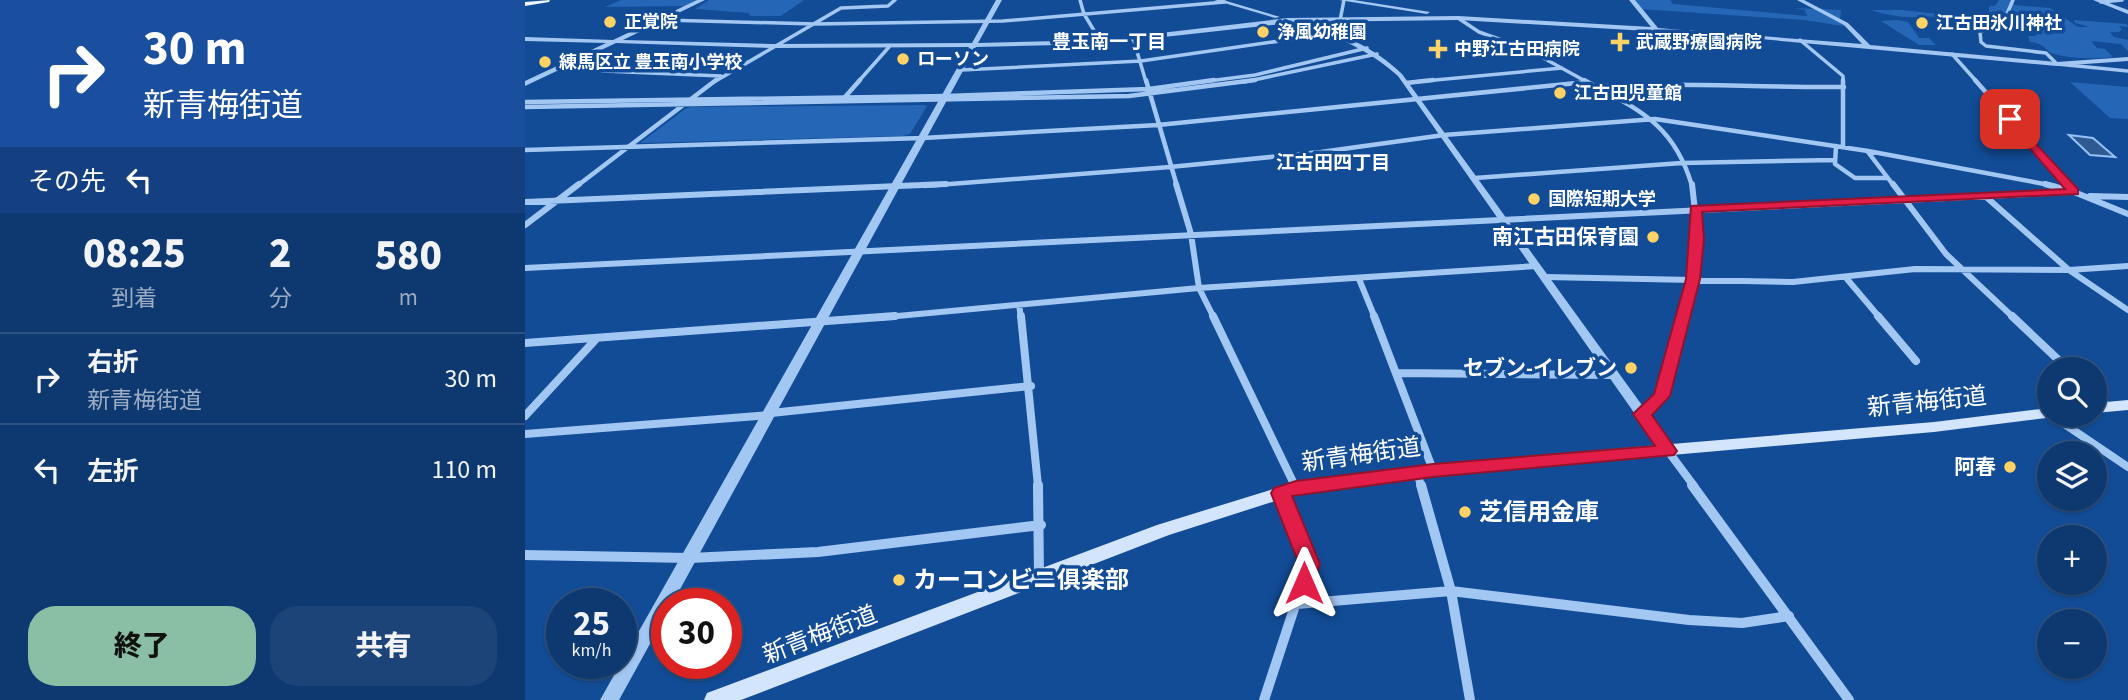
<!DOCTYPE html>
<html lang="ja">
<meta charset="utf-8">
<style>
:root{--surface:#0e3970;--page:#1c4478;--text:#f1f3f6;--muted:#9bacc3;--line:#2e5383;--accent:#8abfa5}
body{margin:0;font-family:"Source Sans 3","Noto Sans JP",sans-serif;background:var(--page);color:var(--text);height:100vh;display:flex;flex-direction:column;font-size:26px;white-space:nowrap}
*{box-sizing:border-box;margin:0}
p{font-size:23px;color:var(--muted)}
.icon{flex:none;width:38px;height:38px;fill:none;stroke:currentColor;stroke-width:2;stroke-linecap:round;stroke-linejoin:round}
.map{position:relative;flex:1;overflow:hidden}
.side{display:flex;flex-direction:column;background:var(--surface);width:525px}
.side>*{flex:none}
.guide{background:#1a4fa0;color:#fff;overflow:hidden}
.buttons{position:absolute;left:1512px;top:357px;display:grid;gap:14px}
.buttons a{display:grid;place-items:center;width:70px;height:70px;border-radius:50%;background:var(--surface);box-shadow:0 2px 5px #0004,0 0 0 2px var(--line);font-size:35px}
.speed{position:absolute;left:21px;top:588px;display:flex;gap:14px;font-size:35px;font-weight:700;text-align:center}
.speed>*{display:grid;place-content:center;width:91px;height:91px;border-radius:50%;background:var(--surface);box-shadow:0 2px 5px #0004,0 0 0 2px var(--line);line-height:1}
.speed small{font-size:18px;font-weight:400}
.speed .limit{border:10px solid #d22;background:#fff;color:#111}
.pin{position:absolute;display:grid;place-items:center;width:60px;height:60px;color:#fff;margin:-30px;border-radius:14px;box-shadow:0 4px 10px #0006}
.me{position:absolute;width:77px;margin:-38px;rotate:0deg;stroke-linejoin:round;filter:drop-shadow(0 0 5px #0008)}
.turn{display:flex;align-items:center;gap:24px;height:147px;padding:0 28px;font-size:32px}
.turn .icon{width:91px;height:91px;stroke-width:2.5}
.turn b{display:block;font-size:49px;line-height:60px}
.then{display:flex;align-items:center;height:66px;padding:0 28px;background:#0003;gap:14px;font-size:26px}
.eta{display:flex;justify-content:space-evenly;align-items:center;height:119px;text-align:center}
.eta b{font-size:42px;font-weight:800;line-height:49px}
.button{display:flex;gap:14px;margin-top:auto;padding:14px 28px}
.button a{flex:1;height:80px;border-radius:28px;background:var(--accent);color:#111;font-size:28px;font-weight:800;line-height:80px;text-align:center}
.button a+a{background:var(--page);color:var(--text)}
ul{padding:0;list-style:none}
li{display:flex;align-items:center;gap:21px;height:91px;padding:0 28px;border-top:2px solid var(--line)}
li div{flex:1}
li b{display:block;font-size:26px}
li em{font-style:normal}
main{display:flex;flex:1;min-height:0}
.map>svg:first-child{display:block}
</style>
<main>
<section class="side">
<div class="guide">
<div class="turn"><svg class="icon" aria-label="right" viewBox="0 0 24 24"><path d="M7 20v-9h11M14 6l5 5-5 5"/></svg><div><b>30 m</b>新青梅街道</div></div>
<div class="then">その先<svg class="icon" aria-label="left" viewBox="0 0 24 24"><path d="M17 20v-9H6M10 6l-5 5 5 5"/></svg></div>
</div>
<div class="eta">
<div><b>08:25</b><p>到着</p></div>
<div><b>2</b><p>分</p></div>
<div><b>580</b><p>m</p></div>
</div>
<ul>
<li><svg class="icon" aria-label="right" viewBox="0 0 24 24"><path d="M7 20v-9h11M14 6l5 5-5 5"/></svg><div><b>右折</b><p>新青梅街道</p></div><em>30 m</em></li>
<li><svg class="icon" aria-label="left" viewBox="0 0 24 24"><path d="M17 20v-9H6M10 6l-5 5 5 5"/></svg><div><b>左折</b></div><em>110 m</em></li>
</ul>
<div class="button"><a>終了</a><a>共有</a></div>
</section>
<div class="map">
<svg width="1603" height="700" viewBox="0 0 1603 700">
<rect width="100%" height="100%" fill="#124c96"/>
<path fill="#2566b6" d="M96 0H171L162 6 80 7Z
M184 0H279L256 16H225L224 13 170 9Z
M1107 0H1145L1148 4 1282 16 1280 10 1270 8 1316 10 1315 20 1325 27 1279 20 1115 9Z
M1474 0H1488L1489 5 1525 8 1553 27H1565L1550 23 1549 20 1602 24 1603 27 1594 26 1597 29 1594 32H1585L1589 37 1603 40V51L1596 44 1566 41 1572 48 1580 49 1588 57C1569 59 1547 59 1529 54 1519 51 1522 44 1505 42L1503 36H1511L1509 29 1477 25 1461 30 1449 26 1460 24 1393 15 1394 17C1378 18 1361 15 1346 10H1376L1461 19 1465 6H1470Z
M1372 20 1383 22 1394 38H1404L1411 45H1394L1356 21Z
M1545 82 1603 87V119L1585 118Z
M398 105 402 106 385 134 377 136 115 143 160 109 166 107Z"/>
<path fill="#2f5a91" stroke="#94c2f6" stroke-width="2" d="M1544 135 1568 138 1590 157 1565 155Z"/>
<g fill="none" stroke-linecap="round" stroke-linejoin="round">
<path stroke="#a3c7f3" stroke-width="3.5" d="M555 0 559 14 576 42
M1488 0 1477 25 1455 32 1456 42 1461 46 1521 53 1532 64 1603 71
M1576 2 1597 0
M933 18 954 32 1002 49 1062 82
M138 20 290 24 478 21 700 2
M608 38 621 82
M1275 40 1318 76V82
M1427 54 1452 82
M32 69 196 76
M436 70 616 61 803 34 813 31 819 0
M189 82 316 8 363 6 370 0
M333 82 364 47
M676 82 730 75 842 48
M719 82 852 54
M889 82 1037 68"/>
<path stroke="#a3c7f3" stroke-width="4.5" d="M621 80 652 186
M1059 80C1112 109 1149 123 1167 186
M1318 80V147
M1450 80 1544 186
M881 83 908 80
M1072 86C1154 82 1237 88 1319 87
M320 97 335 80
M0 102 422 96 624 89 689 80
M0 107 604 96 730 80
M1311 146 1310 164 1330 178H1362
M0 150 398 138 633 125 1062 82
M1343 152 1369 186
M950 178 1157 163 1309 160
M52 186 191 80
M399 186 645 167 796 152 919 135 1130 119 1343 151 1530 186"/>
<path stroke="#a3c7f3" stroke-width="6" d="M651 184 666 234 674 288 689 318
M1368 184 1421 254 1489 318
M1520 184 1549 192
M1542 184 1549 192 1603 214
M1460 196 1544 270 1603 310
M1565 196 1603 197
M0 202 421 184
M0 225 54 184
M0 268 1544 192
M1020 277 1268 282 1390 269 1544 270 1603 266
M834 279 850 318
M1322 279 1355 318
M494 305 496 318
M351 318 674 288 1012 266
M1158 318C1170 272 1174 231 1167 184"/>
<path stroke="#a3c7f3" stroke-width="8" d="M496 316 513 486
M688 316 770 486
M849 316 908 470
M1353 316 1391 361
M1487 316 1543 369
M0 343 370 316
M873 373 1089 375
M1570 394 1583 407
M246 413 506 386
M1117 414 1137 396 1158 316
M1526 415 1603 467
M0 416 72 338
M0 434 244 415
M1143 451 1169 486
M892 472 896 486"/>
<path stroke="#a3c7f3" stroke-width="10" d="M513 485 514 576
M769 485 771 488
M896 485 926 591 945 700
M1167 485 1324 700
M0 555 165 558 293 552 516 525
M772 604 926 591 1164 620 1217 623 1264 616
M739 700 784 563 755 493"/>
<path fill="#a3c7f3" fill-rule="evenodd" d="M172 0H180L98 40 248 44 447 43 471 0H477L453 43 576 40 763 18 933 16 1126 27 1104 0H1110L1133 28 1337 44 1319 25 1272 0H1279L1323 23 1345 45 1532 62 1603 57V61L1532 66 1191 35 933 20 779 22C816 33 849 47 877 74L1148 448 1150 451 1148 454H1138L873 76C844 50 811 36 775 24V22L576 44 451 47 147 604H142V613L94 700H75L444 47 248 48 91 43 0 86V81L81 43 0 41V37L88 40Z
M689 0H698L755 17 750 18Z
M814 0H829L905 12 902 14Z
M1568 0H1576L1603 10V14Z"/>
<path fill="#d2e5fd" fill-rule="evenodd" d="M1603 400V410L1570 413V403Z
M1524 408V415H1531L1529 417 1409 432 908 476 772 494 644 535 216 700H179L182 693 632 525 771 482 908 464 1409 422Z"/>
<path fill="#eff5ff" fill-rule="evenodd" d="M25 0 24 2 0 6V2Z"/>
</g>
<path fill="#e11d48" stroke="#92132f" stroke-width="2" d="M1485 116 1553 189V194L1177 212 1179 239 1175 279 1145 396 1127 415 1152 451 1149 455 908 477 767 496 795 564 787 589 779 592 771 589 768 583 774 564 746 493 749 488 771 481 908 464 1130 446 1108 414 1129 394 1161 279 1166 206 1540 189 1481 121V117Z"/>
<g fill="#ffd265" stroke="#124c96" stroke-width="2.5">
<circle cx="85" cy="22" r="7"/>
<circle cx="1397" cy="23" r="7"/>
<circle cx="738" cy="32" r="7"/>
<path d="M1091.5 31.5h7v7h7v7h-7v7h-7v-7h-7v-7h7z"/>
<path d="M909.5 38.5h7v7h7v7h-7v7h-7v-7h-7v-7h7z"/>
<circle cx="378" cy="59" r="7"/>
<circle cx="20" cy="62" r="7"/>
<circle cx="1035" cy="93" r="7"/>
<circle cx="1009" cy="199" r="7"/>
<circle cx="1128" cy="237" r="7"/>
<circle cx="1106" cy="368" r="7"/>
<circle cx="1485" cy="467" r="7"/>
<circle cx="940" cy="512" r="7"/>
<circle cx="374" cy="580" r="7"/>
</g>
<g text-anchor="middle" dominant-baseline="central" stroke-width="7" stroke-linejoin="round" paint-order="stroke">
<g font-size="18" font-weight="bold" fill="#fff" stroke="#124c96" text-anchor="start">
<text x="99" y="22">正覚院</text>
<text x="1411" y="23">江古田氷川神社</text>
<text x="752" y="32">浄風幼稚園</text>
<text x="1111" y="42">武蔵野療園病院</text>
<text x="929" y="49">中野江古田病院</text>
<text x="392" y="59">ローソン</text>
<text x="34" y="62">練馬区立 豊玉南小学校</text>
<text x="1049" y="93">江古田児童館</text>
<text x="1023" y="199">国際短期大学</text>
</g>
<g font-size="19" font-weight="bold" fill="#fff" stroke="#124c96">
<text x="584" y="42">豊玉南一丁目</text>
<text x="808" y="163">江古田四丁目</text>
</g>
<g font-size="21" font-weight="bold" fill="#fff" stroke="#124c96" text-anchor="end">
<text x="1114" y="237">南江古田保育園</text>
<text x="1092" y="368">セブン-イレブン</text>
<text x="1471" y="467">阿春</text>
</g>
<g font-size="24" fill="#fff" stroke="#124c96">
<text transform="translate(1402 402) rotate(-6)">新青梅街道</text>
<text transform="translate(836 455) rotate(-8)">新青梅街道</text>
<text transform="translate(295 635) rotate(-21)">新青梅街道</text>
</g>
<g font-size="24" font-weight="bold" fill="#fff" stroke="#124c96" text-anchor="start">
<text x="954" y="512">芝信用金庫</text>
<text x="388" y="580">カーコンビニ俱楽部</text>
</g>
</g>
</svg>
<div class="buttons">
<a><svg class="icon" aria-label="search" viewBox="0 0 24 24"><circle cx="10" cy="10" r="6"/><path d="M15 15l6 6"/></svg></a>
<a><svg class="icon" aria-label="layers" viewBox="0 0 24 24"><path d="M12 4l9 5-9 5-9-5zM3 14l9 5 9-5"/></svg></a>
<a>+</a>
<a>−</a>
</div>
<div class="speed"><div>25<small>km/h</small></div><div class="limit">30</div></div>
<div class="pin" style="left:1485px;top:119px;background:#d93025"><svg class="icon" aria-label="arrive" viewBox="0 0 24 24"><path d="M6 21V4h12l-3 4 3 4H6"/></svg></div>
<svg class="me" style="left:779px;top:583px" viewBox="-20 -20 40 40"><path d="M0-17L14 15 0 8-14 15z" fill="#e11d48" stroke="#fff" stroke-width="4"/></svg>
</div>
</main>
